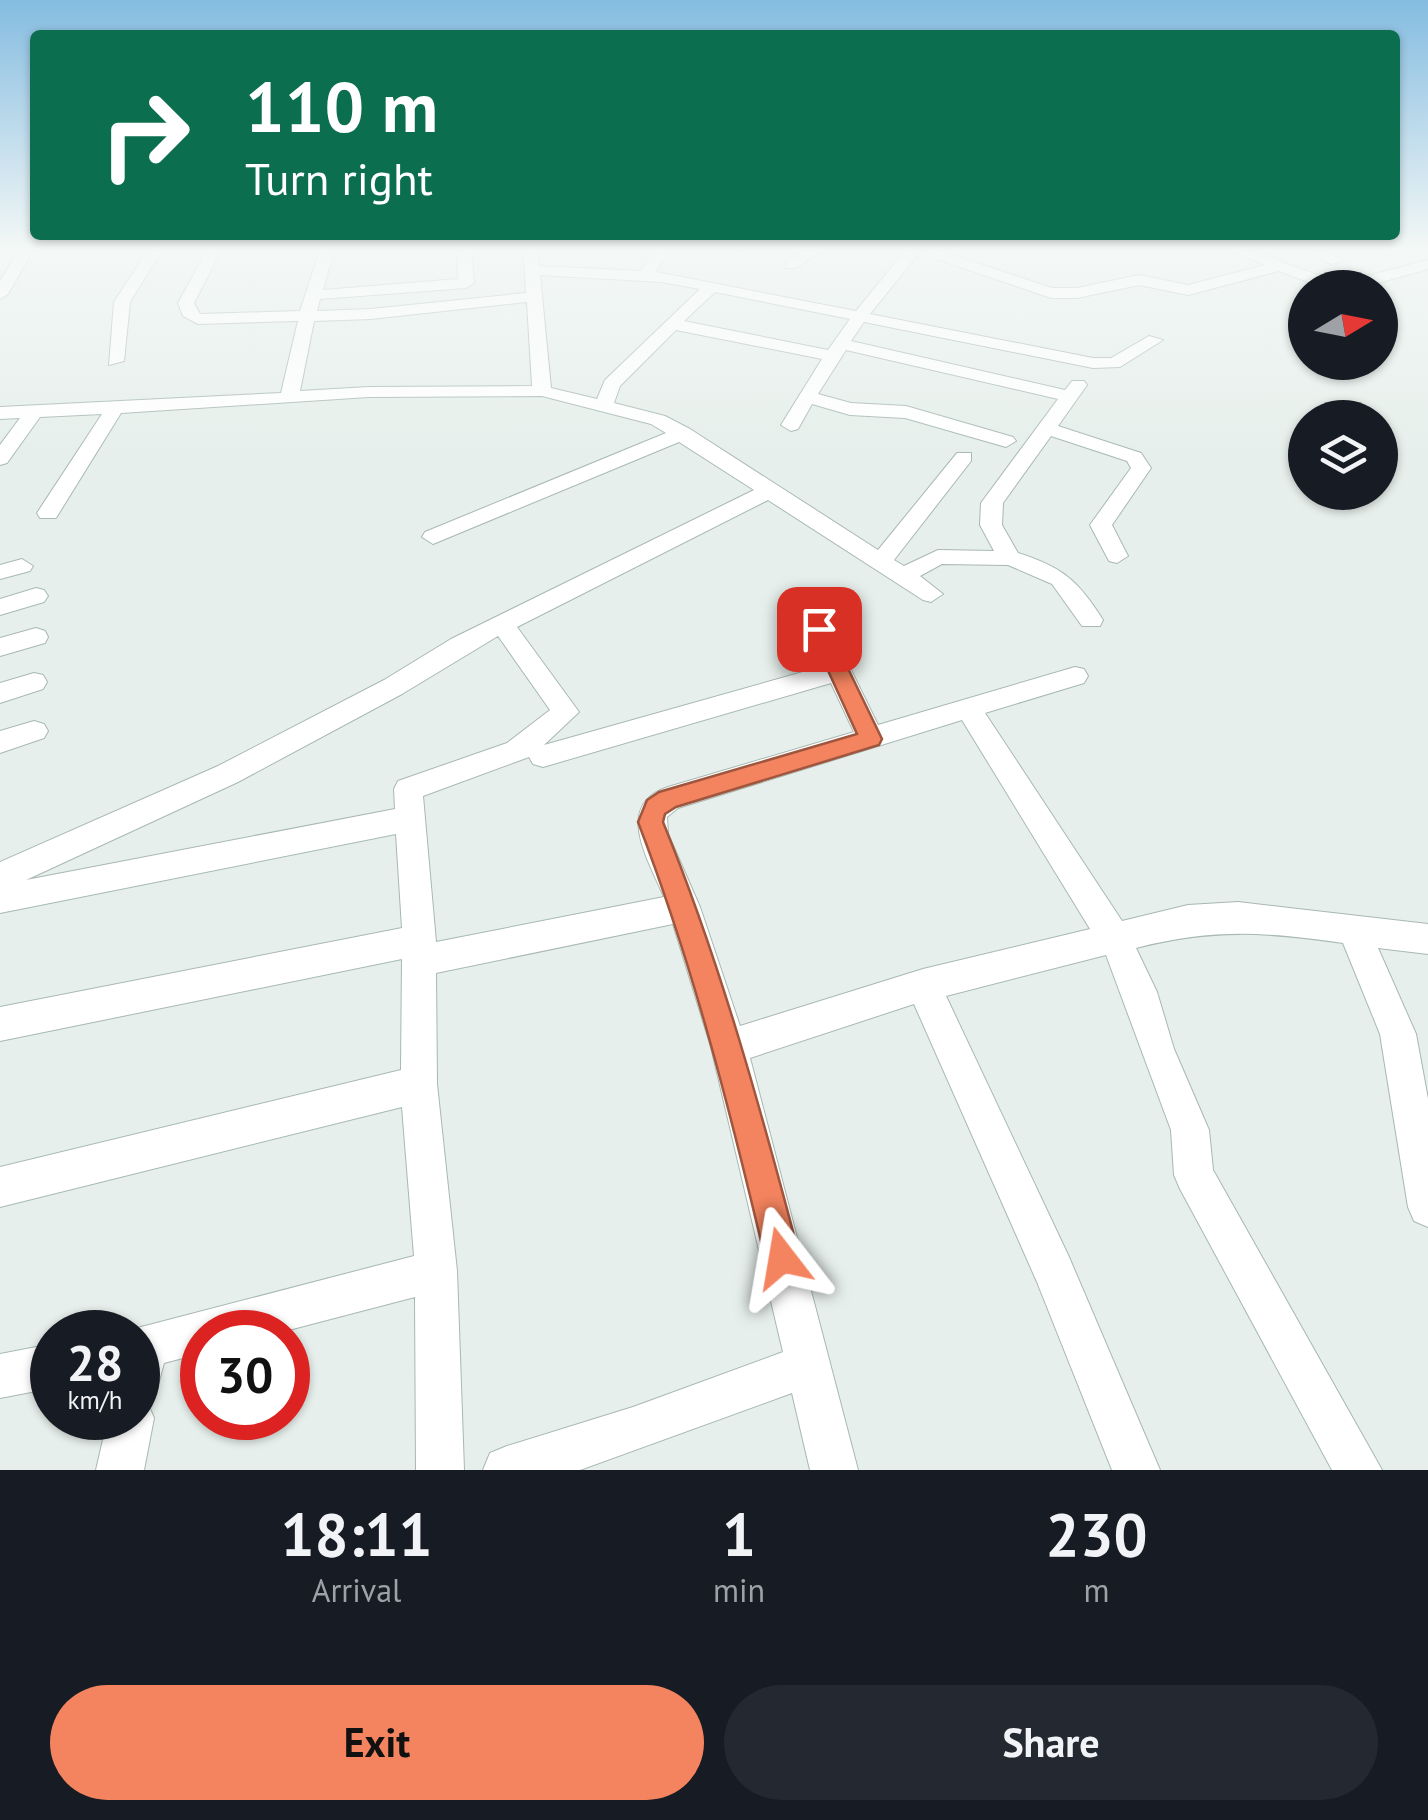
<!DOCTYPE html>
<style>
:root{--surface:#171b24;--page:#242831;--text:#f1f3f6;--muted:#9ea1a6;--accent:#f4845f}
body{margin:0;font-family:"PT Sans",sans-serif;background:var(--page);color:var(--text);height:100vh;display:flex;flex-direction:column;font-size:38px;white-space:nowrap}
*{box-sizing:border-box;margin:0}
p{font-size:32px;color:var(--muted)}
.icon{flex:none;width:55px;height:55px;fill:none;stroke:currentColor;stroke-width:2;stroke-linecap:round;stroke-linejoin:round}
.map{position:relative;height:1470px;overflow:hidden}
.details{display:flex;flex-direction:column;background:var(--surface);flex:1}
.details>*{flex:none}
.guide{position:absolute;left:30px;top:30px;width:1370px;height:210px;border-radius:10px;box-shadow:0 2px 8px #0004;background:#0b6e4f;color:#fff;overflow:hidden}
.needle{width:65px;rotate:80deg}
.tools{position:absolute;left:1288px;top:270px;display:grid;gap:20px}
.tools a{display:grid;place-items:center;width:110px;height:110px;border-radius:50%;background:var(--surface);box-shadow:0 2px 8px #0004;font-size:50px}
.speed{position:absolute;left:30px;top:1310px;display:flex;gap:20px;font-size:50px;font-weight:700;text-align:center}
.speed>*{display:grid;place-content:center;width:130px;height:130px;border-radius:50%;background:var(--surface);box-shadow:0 2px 8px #0004;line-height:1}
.speed small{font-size:25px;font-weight:400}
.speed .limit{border:15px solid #d22;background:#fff;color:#111}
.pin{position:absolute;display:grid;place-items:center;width:85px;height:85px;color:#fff;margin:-42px;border-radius:20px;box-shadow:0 5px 15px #0006}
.me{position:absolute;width:110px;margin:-55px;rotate:346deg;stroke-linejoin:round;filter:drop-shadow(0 0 8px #0008)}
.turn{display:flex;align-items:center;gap:35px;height:210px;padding:0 50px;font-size:45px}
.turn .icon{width:130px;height:130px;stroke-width:2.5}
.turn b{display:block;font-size:70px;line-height:85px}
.eta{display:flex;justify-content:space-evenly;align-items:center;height:170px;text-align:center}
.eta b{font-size:60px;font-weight:700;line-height:70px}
.action{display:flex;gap:20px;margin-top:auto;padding:20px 50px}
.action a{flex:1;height:115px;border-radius:60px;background:var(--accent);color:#111;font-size:40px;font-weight:700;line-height:115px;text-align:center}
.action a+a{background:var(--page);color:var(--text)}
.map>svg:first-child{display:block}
</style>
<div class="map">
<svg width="1428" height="1470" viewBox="0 0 1428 1470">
<rect width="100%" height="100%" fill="#e6efeb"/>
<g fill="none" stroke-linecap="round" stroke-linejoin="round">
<defs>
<path id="minor" d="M21 247H35L8 294 0 299V281Z
M150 247H164L130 302 124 361 109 365 114 302Z
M209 247H223L194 303 200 314 300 311 321 247H335L323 290 458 279 457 247H471L474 283 466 288 320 299 317 311 371 309 526 293 523 247H537L539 266 641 271 656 247H670L656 272 856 311 908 247H929L1052 288H1077L1139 275 1188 285 1265 265 1221 247H1241L1334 281H1348L1428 260V269L1360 288H1324L1279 271 1188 295 1139 285 1077 298H1051L919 253 870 314 1093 358H1111L1149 336 1163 340 1120 367 1093 368 864 322 851 341 1065 390 1072 381H1084L1087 385 1058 426 1141 453 1151 468 1112 525 1128 556 1117 563 1109 561 1090 525 1131 468 1127 461 1051 436 1003 503 1002 525 1018 553C1062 567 1078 580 1103 620L1100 626H1082L1052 584 1008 565 942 564 920 576 943 594 931 602 923 600 768 500 517 627 579 712 544 745 824 666 807 629 819 621 831 629 878 725 1075 667 1084 669 1088 676 1084 683 985 713 1122 921 1188 905 1238 902 1428 924V954L1378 948 1416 1034 1428 1099V1227L1414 1221 1408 1207 1380 1034 1343 943C1265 932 1214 928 1136 948L1157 992 1174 1049 1209 1130 1213 1170 1382 1470H1332L1180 1189 1174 1175 1171 1130 1106 955 946 996 1069 1257 1160 1470H1112L1037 1282 914 1004 750 1058 858 1470H810L792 1393 580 1470H483L490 1453 507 1446 633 1407 783 1352 711 1047 673 924 436 973 437 1084 457 1271 464 1470H416L415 1297 281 1332H202V1353L164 1363 154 1399 147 1402 154 1418 144 1470H96L108 1418H138V1332H122L414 1256 402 1107 0 1207V1167L401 1070 402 959 0 1041V1007L402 928 396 834 0 913V862L218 766 384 680 451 639 754 490 679 442 433 544 422 537 425 532 666 433 651 424 542 396 369 397 121 413 56 518H40L37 513 102 414 40 417 7 463 0 465V445L20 418 0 419V407L281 393 298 321 198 324 183 316 178 303ZM540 275 661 282 700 289 605 380 597 399 551 388ZM715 292 850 319 828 350 684 321ZM527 302 532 386 369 387 300 391 314 321 371 319ZM676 330 822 359 781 425 791 431 798 429 812 404 850 415 905 418 1006 447 1016 441 1013 437 906 406 851 403 818 394 846 350 1058 399 981 503 980 525 994 551 938 550 904 566 894 560 971 461V453H957L878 550 690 429 665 416 614 403 620 386ZM498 636 550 710 507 743 398 781 394 789 395 809 26 880 238 782 402 694ZM831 683 854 732 668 787C613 805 649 861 664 897L436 942 423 796 529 757 533 764 543 767ZM962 720 1090 929 923 969 740 1026 700 907 668 834 667 817 678 808Z
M738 247H756L739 256 732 252Z
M811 247H828L796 268H786V262Z
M1298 247H1317L1343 261 1331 264Z
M1369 247H1387L1388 249 1381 253Z
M22 559 33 566 30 571 0 579V565Z
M36 588 44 590 48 596 44 602 0 615V599Z
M36 628 45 631 48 637 45 643 0 656V638Z
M34 673 43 675 47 682 43 689 0 703V683Z
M34 721 44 724 48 731 44 738 0 753V731Z
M52 1344V1388L0 1398V1354Z"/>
</defs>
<use href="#minor" stroke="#a8b8b2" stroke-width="2"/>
<use href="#minor" fill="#fff" fill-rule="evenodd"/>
</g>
<linearGradient id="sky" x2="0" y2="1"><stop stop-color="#84bce0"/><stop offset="0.55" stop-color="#f4f8f6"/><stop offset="1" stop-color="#f4f8f6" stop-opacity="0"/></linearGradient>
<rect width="1428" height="453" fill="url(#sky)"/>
<path fill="#f4845f" stroke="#9f563e" stroke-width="2.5" d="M819 622 829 629 882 739 879 745 676 807 665 814 663 822C721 964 761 1110 800 1258L795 1271 782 1276 770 1271 765 1258C730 1110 693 965 638 822L647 800 659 792 857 734 809 629Z"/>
</svg>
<div class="tools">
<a><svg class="needle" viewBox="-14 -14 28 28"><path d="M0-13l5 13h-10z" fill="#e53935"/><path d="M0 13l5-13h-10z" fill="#9ea1a6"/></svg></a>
<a><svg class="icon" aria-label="layers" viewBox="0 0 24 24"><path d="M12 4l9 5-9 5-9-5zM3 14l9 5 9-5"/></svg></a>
</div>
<div class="speed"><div>28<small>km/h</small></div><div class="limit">30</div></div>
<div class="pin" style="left:819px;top:629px;background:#d93025"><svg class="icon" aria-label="arrive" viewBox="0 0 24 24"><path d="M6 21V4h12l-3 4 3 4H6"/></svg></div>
<svg class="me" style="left:782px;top:1258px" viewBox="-20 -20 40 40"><path d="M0-17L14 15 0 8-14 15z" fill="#f4845f" stroke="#fff" stroke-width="4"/></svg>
<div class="guide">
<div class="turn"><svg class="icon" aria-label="right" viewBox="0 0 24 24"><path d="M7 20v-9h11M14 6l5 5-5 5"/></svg><div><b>110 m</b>Turn right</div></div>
</div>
</div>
<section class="details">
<div class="eta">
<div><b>18:11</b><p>Arrival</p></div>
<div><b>1</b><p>min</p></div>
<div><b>230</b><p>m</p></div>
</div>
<div class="action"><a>Exit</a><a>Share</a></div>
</section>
